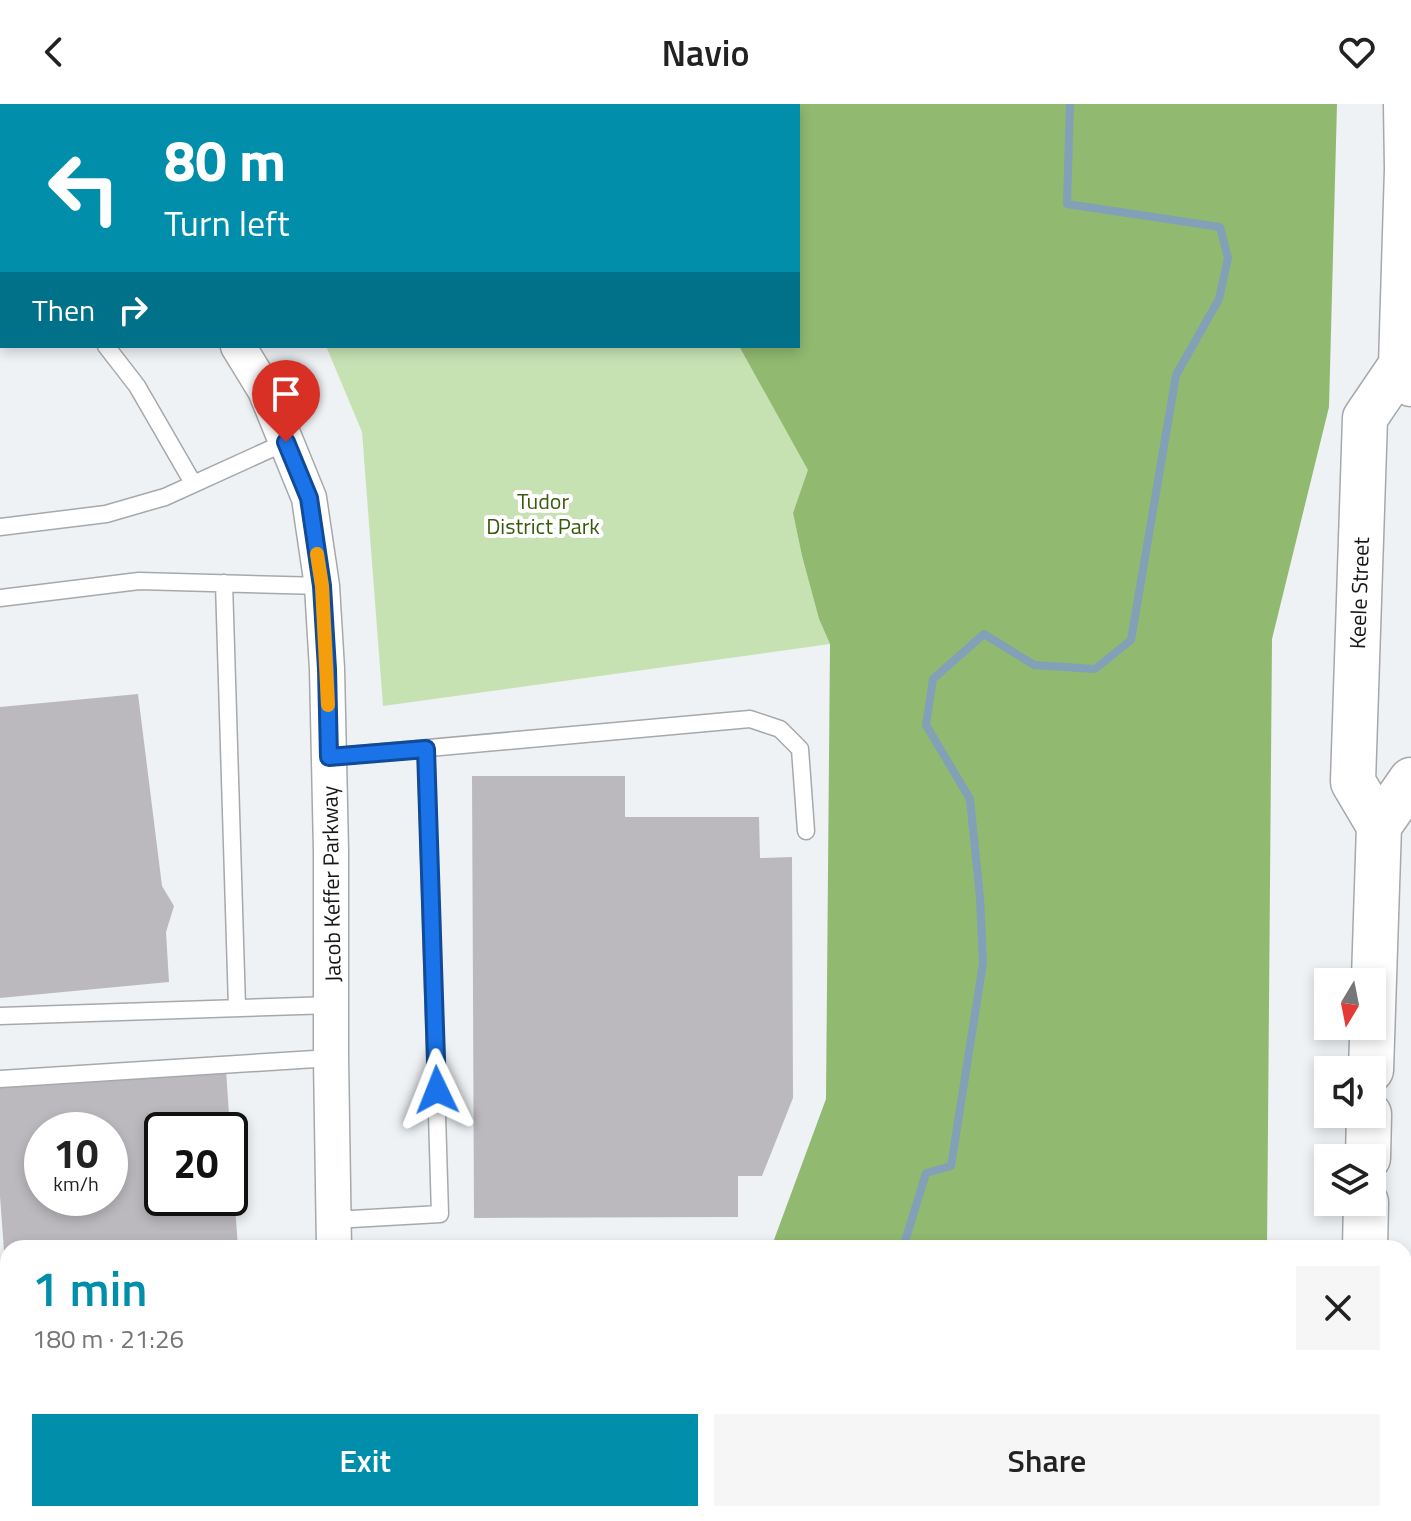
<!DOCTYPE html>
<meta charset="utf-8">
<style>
:root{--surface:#fff;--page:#f6f6f6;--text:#222;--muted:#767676;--accent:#008eaa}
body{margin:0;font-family:"Titillium Web",sans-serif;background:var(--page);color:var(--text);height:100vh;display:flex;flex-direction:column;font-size:30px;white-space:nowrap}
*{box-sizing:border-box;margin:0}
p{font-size:26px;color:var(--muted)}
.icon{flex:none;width:44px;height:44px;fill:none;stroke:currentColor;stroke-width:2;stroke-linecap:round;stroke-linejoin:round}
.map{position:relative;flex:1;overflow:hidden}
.drawer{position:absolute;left:0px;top:1136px;width:1412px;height:282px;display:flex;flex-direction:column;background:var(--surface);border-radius:24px 24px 0 0;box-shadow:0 4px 12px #0003}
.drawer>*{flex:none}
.top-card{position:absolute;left:0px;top:0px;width:800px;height:244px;box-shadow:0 4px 12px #0003;background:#008eaa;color:#fff;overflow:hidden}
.needle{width:52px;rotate:190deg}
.controls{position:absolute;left:1314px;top:864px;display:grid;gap:16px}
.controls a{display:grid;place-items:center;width:72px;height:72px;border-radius:0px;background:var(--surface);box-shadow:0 4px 12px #0003;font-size:40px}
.speed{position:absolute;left:24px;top:1008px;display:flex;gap:16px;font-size:40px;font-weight:700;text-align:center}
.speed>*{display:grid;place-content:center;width:104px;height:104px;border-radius:50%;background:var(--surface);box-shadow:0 4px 12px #0003;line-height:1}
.speed small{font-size:20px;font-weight:400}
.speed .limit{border:4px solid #111;border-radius:12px;background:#fff;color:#111}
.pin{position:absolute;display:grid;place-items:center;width:68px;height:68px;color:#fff;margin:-82px -34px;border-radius:50% 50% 50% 0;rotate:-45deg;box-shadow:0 0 8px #0007}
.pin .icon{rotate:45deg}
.me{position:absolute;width:88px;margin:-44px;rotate:358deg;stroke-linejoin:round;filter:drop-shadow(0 0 6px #0008)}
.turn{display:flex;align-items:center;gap:28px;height:168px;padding:0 32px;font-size:36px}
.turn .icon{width:104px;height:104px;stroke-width:2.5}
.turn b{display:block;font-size:56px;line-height:68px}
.then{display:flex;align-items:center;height:76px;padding:0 32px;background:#0003;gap:16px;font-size:30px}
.round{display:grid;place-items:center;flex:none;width:84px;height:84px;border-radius:0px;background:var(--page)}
.headline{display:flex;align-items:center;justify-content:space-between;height:136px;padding:0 32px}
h1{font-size:48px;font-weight:600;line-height:60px;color:var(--accent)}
.cta{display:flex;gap:16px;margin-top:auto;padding:16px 32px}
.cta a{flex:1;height:92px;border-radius:0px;background:var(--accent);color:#fff;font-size:32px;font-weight:600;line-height:92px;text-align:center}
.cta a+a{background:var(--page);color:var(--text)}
header{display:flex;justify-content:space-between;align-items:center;height:104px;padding:0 32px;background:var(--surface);font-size:36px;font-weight:600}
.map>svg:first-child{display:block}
</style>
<header><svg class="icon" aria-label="back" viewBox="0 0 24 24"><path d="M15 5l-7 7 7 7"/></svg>Navio<svg class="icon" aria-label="heart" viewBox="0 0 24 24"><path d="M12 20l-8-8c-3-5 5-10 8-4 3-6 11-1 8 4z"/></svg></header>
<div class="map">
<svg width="1411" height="1417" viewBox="0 0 1411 1417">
<rect width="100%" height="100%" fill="#eef2f5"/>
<path fill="#c7e2b2" d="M100 0H714V2H103Z
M326 242H739L809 366 793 409 802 452 819 515 830 540 383 602 362 328Z"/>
<path fill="#91b970" d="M714 0H1337L1329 303 1272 535 1267 1144H771L826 995 830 540 819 515 802 452 793 409 808 366 739 242H798V2H714Z
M746 1410H1264V1417H745Z"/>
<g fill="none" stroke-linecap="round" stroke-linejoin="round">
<path stroke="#82a0b8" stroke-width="8" d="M903 1144 926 1069 951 1062 983 859 980 794 970 695 926 621 933 575 984 530 1034 561 1095 565 1131 536 1176 271 1219 195 1228 154 1220 123 1067 100 1070 0
M922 1410 923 1417"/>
</g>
<path fill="#bbb9bd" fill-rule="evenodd" d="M138 590 162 782 174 802 166 828 169 878 0 894V603Z
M472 672H625V713H759L760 754 792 753 793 994 762 1072H738V1113L474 1114Z
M226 965 230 1026H162V1094H230V1059H232L238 1144H8V1174H6L0 1092V981ZM42 1026H110V1094H42Z
M0 1188H8V1351L0 1352Z
M476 1410H724L725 1417H476Z"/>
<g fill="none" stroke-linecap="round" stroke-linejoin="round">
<defs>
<path id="service" d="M0 135 2 136
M106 242 137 282 193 379
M0 423 106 410 165 393 286 338
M224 479 237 903
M0 494 139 477 322 482
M329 653 750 615 780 625 800 645 806 727
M0 912 332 901
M0 975 331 954
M334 1116 440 1110 426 645
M440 1410 441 1417"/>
<path id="minor" d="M0 15 2 16
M238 242 265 286 309 394 322 482 327 565 331 747V954L334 1144
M356 1410V1417"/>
<path id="secondary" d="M1406 0 1407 65 1401 261 1411 280
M1379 722 1411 676
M1371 966 1379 722 1353 678 1365 314 1401 261
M1368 1054 1369 1010
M1365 1144 1366 1098
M1359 1417V1410"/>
</defs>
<use href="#service" stroke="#a6a9ac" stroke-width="19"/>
<use href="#minor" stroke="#a6a9ac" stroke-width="37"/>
<use href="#secondary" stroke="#a6a9ac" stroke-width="47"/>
<use href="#service" stroke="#fff" stroke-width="16"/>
<use href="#minor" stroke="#fff" stroke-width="34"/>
<use href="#secondary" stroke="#fff" stroke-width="44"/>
</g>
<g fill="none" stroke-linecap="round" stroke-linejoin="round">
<defs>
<path id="route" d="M286 338 309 394 322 482 327 565 329 653 426 645 437 986"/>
</defs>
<use href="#route" stroke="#114b97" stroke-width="20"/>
<use href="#route" stroke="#1a73e8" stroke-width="14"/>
<path stroke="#f59e0b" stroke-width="14" d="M317 450 322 482 328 601"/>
</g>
<g text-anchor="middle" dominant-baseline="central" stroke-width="8" stroke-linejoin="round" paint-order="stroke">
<g font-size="22" fill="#375b0d" stroke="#fff">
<text x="543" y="397">Tudor<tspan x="543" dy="25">District Park</tspan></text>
</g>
<g font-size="22" fill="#161718" stroke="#fff">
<text transform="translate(1359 489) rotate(-88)">Keele Street</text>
<text transform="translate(331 780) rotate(-91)">Jacob Keffer Parkway</text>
</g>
</g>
</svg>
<div class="controls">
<a><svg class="needle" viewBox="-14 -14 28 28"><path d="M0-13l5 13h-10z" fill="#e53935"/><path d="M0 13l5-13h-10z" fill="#767676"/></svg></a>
<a><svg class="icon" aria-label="sound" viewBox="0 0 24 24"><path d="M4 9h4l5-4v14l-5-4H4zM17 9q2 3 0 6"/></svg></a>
<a><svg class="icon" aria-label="layers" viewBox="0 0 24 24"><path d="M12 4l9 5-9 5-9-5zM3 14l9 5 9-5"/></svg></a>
</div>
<div class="speed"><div>10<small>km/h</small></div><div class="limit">20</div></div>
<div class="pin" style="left:286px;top:338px;background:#d93025"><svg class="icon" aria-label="arrive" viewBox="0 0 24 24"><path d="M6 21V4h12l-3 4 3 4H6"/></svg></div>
<svg class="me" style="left:437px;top:986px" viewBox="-20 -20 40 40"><path d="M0-17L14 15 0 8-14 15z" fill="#1a73e8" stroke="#fff" stroke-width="4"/></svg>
<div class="top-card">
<div class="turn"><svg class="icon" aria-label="left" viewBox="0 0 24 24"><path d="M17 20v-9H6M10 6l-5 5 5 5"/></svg><div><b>80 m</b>Turn left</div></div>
<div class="then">Then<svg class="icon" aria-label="right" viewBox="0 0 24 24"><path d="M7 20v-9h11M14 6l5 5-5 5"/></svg></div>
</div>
<section class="drawer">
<div class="headline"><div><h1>1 min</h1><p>180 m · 21:26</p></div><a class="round"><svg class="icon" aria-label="close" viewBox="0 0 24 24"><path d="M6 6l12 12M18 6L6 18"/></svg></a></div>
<div class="cta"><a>Exit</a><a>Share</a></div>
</section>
</div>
